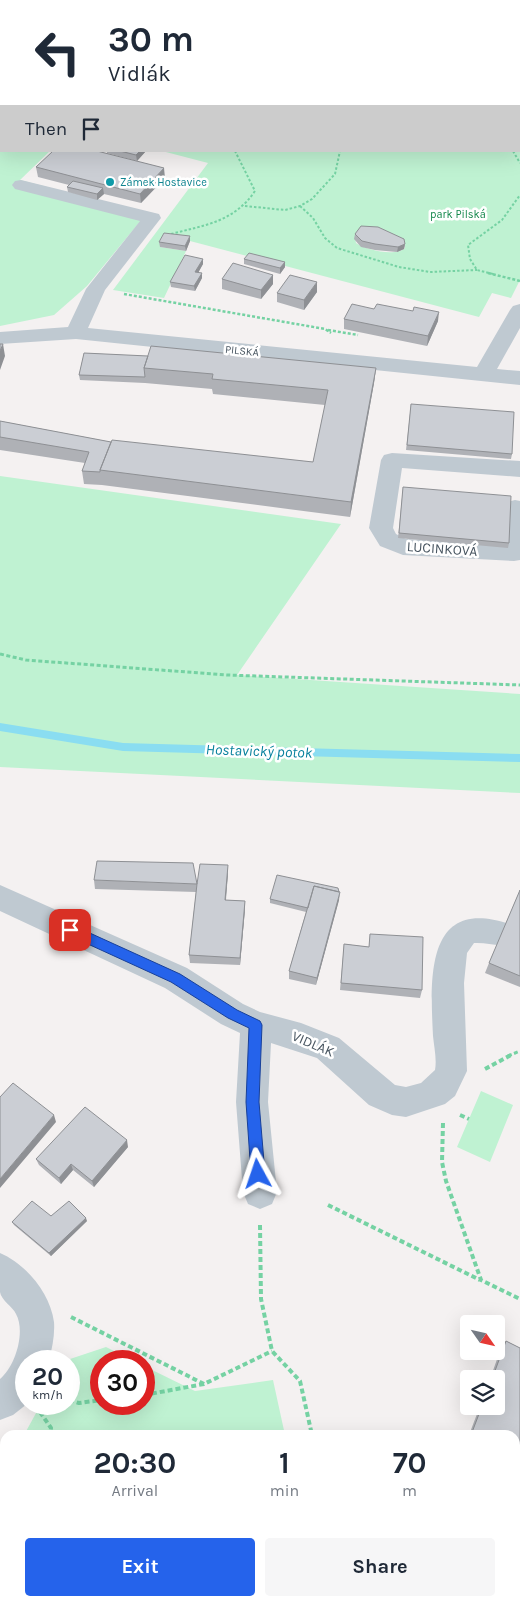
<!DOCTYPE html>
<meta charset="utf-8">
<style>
:root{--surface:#fff;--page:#f6f6f7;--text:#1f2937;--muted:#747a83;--accent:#2563eb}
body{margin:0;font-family:Karla,sans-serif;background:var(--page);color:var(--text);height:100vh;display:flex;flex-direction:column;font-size:19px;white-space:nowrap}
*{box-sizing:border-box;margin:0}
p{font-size:16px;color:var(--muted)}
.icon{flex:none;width:28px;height:28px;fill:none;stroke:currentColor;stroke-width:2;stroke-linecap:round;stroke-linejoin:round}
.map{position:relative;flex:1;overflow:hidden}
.side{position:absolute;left:0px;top:1430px;width:520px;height:176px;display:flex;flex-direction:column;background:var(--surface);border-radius:15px 15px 0 0;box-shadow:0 5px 20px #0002}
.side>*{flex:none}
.banner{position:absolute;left:0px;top:0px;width:520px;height:152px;box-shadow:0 5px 20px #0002;background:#fff;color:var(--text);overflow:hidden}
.needle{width:32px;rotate:124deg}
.tools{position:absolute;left:460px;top:1315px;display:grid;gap:10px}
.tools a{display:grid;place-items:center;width:45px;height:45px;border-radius:5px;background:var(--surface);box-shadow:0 5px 20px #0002;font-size:25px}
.speed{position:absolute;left:15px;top:1350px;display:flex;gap:10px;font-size:25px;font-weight:700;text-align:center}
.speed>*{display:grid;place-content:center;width:65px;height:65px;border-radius:50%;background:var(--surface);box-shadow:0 5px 20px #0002;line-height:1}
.speed small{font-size:12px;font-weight:400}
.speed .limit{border:8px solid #d22;background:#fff;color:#111}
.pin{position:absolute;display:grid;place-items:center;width:42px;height:42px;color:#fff;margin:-21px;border-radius:10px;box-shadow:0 2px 8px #0006}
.me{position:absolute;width:55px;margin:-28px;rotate:355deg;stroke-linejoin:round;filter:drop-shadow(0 0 4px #0008)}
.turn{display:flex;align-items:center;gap:18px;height:105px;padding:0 25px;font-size:22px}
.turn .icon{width:65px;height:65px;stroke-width:2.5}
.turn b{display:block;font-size:35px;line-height:42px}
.then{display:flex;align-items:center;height:48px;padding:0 25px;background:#0003;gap:10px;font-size:19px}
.eta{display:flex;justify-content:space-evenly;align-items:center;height:85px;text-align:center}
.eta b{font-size:30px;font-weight:700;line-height:35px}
.primary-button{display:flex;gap:10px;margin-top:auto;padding:10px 25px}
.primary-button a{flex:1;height:58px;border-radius:5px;background:var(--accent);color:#fff;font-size:20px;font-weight:700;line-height:58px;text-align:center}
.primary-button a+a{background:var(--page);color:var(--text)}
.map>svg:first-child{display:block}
</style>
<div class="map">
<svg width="520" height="1606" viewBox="0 0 520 1606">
<rect width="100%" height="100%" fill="#f4f1f1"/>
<path fill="#bff2d2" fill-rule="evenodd" d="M326 0H520V280L511 298 492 293 479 317 190 241 164 238 160 247 186 251 164 298 113 290 208 163 162 151H519V1H322ZM355 237 404 244 405 248C395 257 366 250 356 243Z
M0 105 1 151H50L20 180 147 213 87 286 54 315 0 326Z
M0 476 341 524 237 675 520 694V793L0 767Z
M481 1091 513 1105 490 1162 457 1147Z
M106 1347 134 1361H101V1404H144V1366L195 1391 273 1380 285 1435H24L41 1404H69V1361H64Z
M5 1471V1601H320L321 1606H0V1480Z"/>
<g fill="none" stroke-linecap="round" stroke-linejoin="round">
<path fill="#8addf1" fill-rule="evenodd" d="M0 723 123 743 520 754V762L123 751 0 731Z"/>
<path stroke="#75d2a3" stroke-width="2" stroke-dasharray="2.5 2" stroke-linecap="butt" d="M132 1 136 0
M452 1 456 0
M513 151 520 163
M245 206 285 210 300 206 312 199 335 174 340 151
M300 206 313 218 325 238 337 248 399 267 430 272 477 270
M171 234C205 225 234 222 255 191L235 151
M493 274 477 270 470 259 468 245 502 220 520 195"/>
<path stroke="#75d2a3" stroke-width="2.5" stroke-dasharray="3 2" stroke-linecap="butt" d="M488 273 520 281
M124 294 325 329 331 333
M328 330 358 335"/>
<path stroke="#75d2a3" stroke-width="3" stroke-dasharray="4 2.5" stroke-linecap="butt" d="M0 654 26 660 227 675 520 685
M508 1056 520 1051"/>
<path stroke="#75d2a3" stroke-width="4" stroke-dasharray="5 3" stroke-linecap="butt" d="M485 1069 511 1055
M460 1115 469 1119
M443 1123 442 1162 446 1181 481 1280 520 1299
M328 1205 480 1280
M260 1225 261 1299 272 1351 300 1381 312 1435
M71 1317 204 1384 272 1351
M144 1395 204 1384
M69 1400 79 1403 101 1400
M40 1412 51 1428 50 1435
M347 1601 348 1606
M5 1606 7 1601"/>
<path fill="#bfc9d1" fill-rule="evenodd" d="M21 180 159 214 161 218 105 290 88 328 477 367 510 310 513 306 520 304V328L497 369 520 371V385L76 339 0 344V332L68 327 86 289 140 221 15 189 12 185 15 181Z
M392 453 520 461V477L402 468 393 528 396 534 406 539 502 544 503 508 507 502 515 500 520 501V560L514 561 403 555 380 546 369 528 381 460 384 455Z
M0 885 187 968 243 1004 260 1012 301 1023 339 1038 395 1085 406 1087 421 1083 435 1070C437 1059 434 1047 433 1036 430 976 426 894 512 925L517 934 512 943C499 948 488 942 474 943L467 953 464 983 467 1071 455 1096 445 1104 406 1117 392 1115 369 1105 317 1058 271 1043 268 1102 277 1192 272 1204 260 1209 248 1204 243 1192 236 1102 240 1033 221 1024 165 988 0 911Z
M0 1253C26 1264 50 1293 54 1322 55 1335 52 1348 49 1361H26L27 1404 13 1415 0 1420V1379C15 1367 26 1332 16 1314 13 1307 1 1300 0 1292 0 1280 0 1265 0 1253Z"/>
<defs>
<path id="rail" d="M251 1 255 0
M273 1 277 0
M294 1 298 0"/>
</defs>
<use href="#rail" stroke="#b3b7bc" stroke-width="4"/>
<use href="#rail" stroke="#fff" stroke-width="2.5" stroke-dasharray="7" stroke-linecap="butt"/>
</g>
<path fill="#afb1b6" d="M107 151H146L137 161 107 153Z
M36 167 165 178 141 203 104 194 97 200 68 192 67 187 69 185 38 177Z
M355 234 405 244 404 249 397 252 375 250 361 247 354 239Z
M190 241 186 251 160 247 159 242Z
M203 259V264L198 272 202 278 195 291 171 287 170 282Z
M244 259 285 262V267L280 274 244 264Z
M273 275V284L261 299 222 289V279Z
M317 292 304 310 277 302V293Z
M344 319 438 321 427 346 344 329Z
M84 353 376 368 374 383 350 517 102 485 84 484 82 471 85 463 0 450V421L111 442 313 462 325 405 213 394 212 389 145 383 80 380 79 375Z
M411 404 512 454 511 459 406 450Z
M403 487 509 543 508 548 398 538Z
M228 873 226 900 245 901V909L240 965 190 963 189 955 196 892 95 889 94 880 197 884Z
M520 890V987L485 973 489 963Z
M270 899 339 900 316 985 289 979V971L306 912 270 903Z
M370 934 422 990 420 998 340 990 344 944 369 947Z
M128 1147 94 1187 73 1170 61 1184 39 1165 36 1159Z
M51 1216 87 1221 51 1256 14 1225 12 1222Z
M506 1341 520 1348V1592L515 1605 514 1606H507L499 1601H515V1435H469L480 1406H496V1379H490L501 1348Z"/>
<path fill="#8e9094" d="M140 151H146L137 161 136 155Z
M164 168 165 178 141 203 140 194Z
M103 188 104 194 97 200V194Z
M190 236V241L186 251 185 246Z
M405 244 404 249 397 252 398 247Z
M203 259V264L196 277 195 272Z
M285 262V267L280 274V268Z
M202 273V278L195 291 194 286Z
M273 275V284L261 299V290Z
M317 282V292L304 310V300Z
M439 312 438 321 427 346 428 336Z
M3 344 5 356 0 370V351Z
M376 368 374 383 350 517 351 502Z
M228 865V873L225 908V900Z
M340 892 339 900 316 985 317 978Z
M245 901V909L240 965V958Z
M54 1115 56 1122 0 1188V1179Z
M127 1140 128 1147 94 1187 92 1181Z
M71 1164 73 1170 61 1184 59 1178Z
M86 1218 87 1221 51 1256 49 1253Z"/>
<path fill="#cbced4" stroke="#8e9094" d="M53 151H97L164 168 140 194 36 167Z
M120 151H140L136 155Z
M73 181 103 188 97 194 67 187Z
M361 226 378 227 404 239 405 244 398 247 375 244 362 241 355 234Z
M164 233 190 236 185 246 159 242Z
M249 253 285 262 280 268 244 259Z
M185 255 203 259 195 272 202 273 194 286 170 282Z
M233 263 273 275 261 290 222 279Z
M290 275 317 282 304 300 277 293Z
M352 304 374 309 377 304 413 311 414 307 439 312 428 336 344 319Z
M0 344H3L0 351Z
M151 346 376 368 351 502 100 470 112 440 313 462 328 390 212 379 213 374 144 368Z
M84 353 148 356 144 368 145 377 79 375Z
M411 404 514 412 512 454 407 445Z
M0 421 111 442 100 470V472L82 471 89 452 0 437Z
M403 487 511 496 509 543 399 533Z
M97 861 193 863 197 884 200 864 228 865 225 900 245 901 240 958 189 955 197 884 94 880Z
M277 875 338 888 339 892 314 886 308 908 270 899Z
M314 886 340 892 317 978 289 971Z
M520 890V976L489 963Z
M370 934 423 937 422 990 341 983 344 944 369 947Z
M13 1083 54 1115 0 1179V1097Z
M85 1107 127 1140 92 1181 71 1164 59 1178 36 1159Z
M32 1201 51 1216 69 1201 86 1218 49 1253 12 1222Z
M506 1341 520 1348V1592L515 1605 508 1601H515V1435H471L482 1406H496V1379H492Z"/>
<path fill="#2563eb" stroke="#184099" d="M70 924 180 974 237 1010 260 1021 262 1025 259 1102 265 1174 263 1179 258 1181 253 1179 251 1174 246 1102 249 1028 228 1018 171 982 66 934 64 930Z"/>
<circle fill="#0f9aa8" stroke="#fff" stroke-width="2" cx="110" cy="182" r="5"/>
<g text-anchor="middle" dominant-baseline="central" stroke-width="5" stroke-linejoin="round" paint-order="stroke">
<g font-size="11" fill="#0d838f" stroke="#fff" text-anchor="start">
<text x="120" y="182">Zámek Hostavice</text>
</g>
<g font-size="11" fill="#13874b" stroke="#fff">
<text x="458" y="214">park Pilská</text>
</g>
<g font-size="11" fill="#485560" stroke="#fff">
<text transform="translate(242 351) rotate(6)">PILSKÁ</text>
</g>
<g font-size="14" fill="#485560" stroke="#fff">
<text transform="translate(442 549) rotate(4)">LUCINKOVÁ</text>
<text transform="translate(313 1044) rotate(23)">VIDLÁK</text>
</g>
<g font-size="15" font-style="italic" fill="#07809d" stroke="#fff">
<text transform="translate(259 751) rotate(2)">Hostavický potok</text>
</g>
</g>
</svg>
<div class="tools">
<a><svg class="needle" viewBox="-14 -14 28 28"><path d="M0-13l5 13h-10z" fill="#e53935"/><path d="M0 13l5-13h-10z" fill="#747a83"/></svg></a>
<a><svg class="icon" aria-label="layers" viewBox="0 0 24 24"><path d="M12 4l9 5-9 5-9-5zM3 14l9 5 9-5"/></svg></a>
</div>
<div class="speed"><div>20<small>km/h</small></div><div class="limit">30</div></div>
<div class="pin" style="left:70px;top:930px;background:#d93025"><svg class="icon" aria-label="arrive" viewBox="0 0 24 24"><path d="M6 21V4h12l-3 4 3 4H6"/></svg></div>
<svg class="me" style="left:258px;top:1174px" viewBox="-20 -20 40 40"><path d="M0-17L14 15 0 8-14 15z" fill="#2563eb" stroke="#fff" stroke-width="4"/></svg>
<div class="banner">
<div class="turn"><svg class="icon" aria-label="left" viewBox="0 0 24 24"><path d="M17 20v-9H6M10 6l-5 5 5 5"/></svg><div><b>30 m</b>Vidlák</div></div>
<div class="then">Then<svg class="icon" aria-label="arrive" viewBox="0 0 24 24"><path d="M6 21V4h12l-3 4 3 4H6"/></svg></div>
</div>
<section class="side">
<div class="eta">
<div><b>20:30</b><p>Arrival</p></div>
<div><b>1</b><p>min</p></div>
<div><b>70</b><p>m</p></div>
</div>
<div class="primary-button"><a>Exit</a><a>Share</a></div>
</section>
</div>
